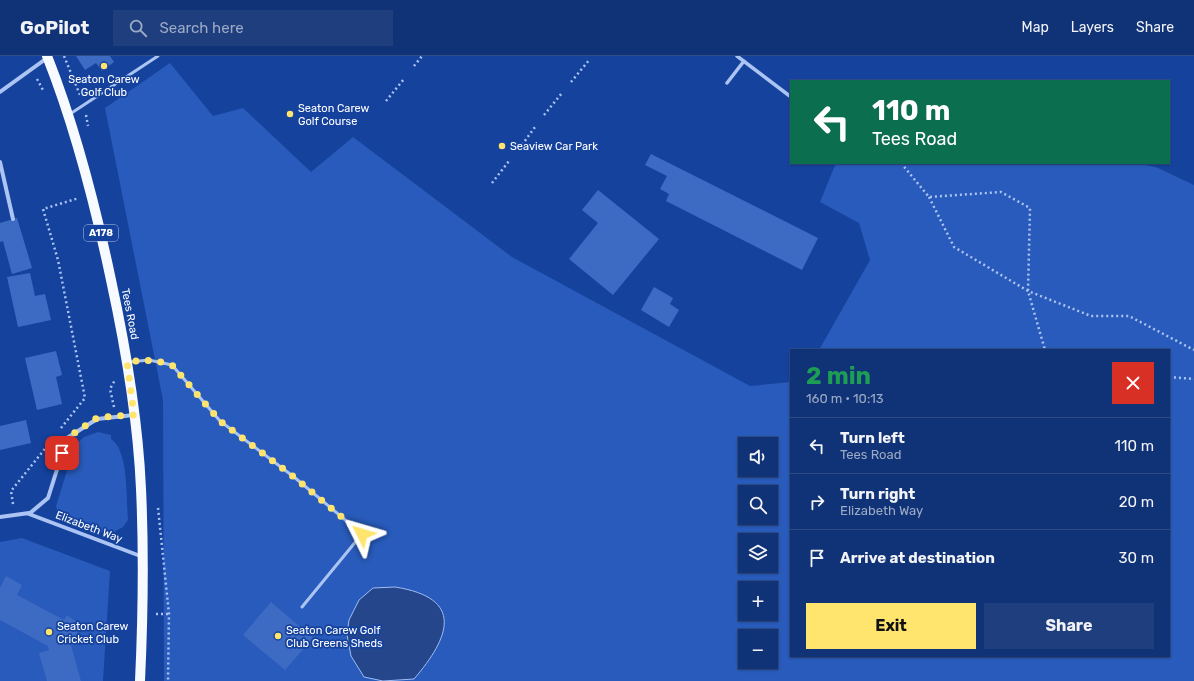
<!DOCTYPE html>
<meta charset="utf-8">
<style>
:root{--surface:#103276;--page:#1e3e7e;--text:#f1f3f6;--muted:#9caac5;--line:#304d88;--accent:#ffe56d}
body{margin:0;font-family:Rubik,sans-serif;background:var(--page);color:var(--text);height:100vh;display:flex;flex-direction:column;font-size:15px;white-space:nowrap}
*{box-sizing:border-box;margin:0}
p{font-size:13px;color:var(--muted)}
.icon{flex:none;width:22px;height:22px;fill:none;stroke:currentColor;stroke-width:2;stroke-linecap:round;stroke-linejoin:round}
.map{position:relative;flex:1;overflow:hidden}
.sheet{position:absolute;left:790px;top:293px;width:380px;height:308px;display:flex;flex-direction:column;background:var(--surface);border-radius:0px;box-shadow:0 1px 3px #0004,0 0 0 1px var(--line)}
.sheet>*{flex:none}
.guide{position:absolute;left:790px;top:24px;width:380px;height:84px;border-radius:0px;box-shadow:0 1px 3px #0004,0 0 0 1px var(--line);background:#0b6e4f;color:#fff;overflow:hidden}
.controls{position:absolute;left:738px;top:381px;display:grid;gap:8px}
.controls a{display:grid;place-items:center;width:40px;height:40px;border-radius:0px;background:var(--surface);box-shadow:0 1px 3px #0004,0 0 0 1px var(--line);font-size:20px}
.pin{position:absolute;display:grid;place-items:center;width:34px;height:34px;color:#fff;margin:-17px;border-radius:8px;box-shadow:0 2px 6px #0006}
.me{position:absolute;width:44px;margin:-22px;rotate:310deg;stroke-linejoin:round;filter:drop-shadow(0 0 3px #0008)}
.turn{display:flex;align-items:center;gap:14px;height:84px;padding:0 16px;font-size:18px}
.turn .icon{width:52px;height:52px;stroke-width:2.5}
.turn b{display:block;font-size:28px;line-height:34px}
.round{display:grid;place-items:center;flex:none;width:42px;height:42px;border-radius:0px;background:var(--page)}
.headline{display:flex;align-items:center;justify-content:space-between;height:68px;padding:0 16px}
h1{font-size:24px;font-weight:700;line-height:30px;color:#1e9e55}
.cta{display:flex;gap:8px;margin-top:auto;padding:8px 16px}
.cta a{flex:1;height:46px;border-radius:0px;background:var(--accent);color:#111;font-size:16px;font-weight:700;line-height:46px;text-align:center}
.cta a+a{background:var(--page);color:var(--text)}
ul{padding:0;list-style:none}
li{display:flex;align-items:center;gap:12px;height:56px;padding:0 16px;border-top:1px solid var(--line)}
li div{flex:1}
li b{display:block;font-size:15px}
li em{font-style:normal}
header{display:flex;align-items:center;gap:24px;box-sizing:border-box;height:56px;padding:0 20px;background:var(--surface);border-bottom:1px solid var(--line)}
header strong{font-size:19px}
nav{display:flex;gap:22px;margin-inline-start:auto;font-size:14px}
.search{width:280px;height:36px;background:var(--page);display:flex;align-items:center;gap:10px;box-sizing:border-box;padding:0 14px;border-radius:0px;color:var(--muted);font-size:15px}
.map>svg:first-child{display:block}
</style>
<header>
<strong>GoPilot</strong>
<div class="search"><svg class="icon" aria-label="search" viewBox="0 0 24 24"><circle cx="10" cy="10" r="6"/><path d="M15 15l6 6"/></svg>Search here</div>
<nav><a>Map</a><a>Layers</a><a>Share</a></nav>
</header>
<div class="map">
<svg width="1194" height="625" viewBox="0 0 1194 625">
<rect width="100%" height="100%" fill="#15429d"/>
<path fill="#285bbb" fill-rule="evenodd" d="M170 7 213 60 243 52 311 116 353 81 512 201 750 330 791 326V600H1169V294H819L870 204 859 167 820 146 836 107H1133L1156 111 1194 129V625H164L163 344 105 52ZM745 388H771V414H745ZM745 436H771V462H745ZM745 484H771V510H745ZM745 532H771V558H745ZM745 580H771V606H745Z
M98 376 111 379V383C129 395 126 442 128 464L123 471 114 476 115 479 112 480 64 463 58 458 56 450 75 389 84 381Z
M22 482 110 515 103 625H0V486Z"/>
<path fill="#25468b" stroke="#9ebdf6" d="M395 531C465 542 450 581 414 623L383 625 364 621 351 600 347 579 349 564 359 544 373 532Z"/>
<path fill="#3d6bc4" d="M76 0H110L114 6 102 15 96 7 85 14Z
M651 98 818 182 802 214 666 145 669 138 660 133 667 120 645 109Z
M598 134 659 183 613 239 569 203 598 167 582 154Z
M17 162 32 212 12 218 3 185 0 186V167Z
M30 217 35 240 45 238 51 264 18 271 7 221Z
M654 231 673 242 670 248 679 254 669 271 641 254Z
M56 295 62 319 56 321 62 348 37 354 25 302Z
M26 364 31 387 0 394V370Z
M6 520 22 529 17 539 64 564 67 559 75 565 79 587 71 589 81 625H47L39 597 49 594 48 590 0 564V532Z
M271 546 313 582 285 614 243 579Z"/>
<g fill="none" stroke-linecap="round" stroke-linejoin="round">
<path stroke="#abc4f3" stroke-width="2.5" stroke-dasharray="2 3" stroke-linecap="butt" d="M64 0 80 39
M414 10 422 0
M37 23 43 34
M571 26 590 3
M386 45 404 23
M86 59 88 70
M544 59 562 37
M519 93 535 71
M901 107 929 141 1001 136 1030 152 1028 235 1045 294
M492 127 509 105
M929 141 954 191 1028 235 1091 260H1129L1194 294
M1169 321 1194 323
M114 351 110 333 115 324
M61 372 85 342 58 204 43 153 79 142
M13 448 11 435 56 379
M158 452 169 558 168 625
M156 558H169"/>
<path stroke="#abc4f3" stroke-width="3" d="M70 58 158 0
M129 306 149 304 172 309 220 365 294 421 362 478 302 551"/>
<path stroke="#abc4f3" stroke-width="3.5" d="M737 0 791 41
M727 27 744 5"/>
<path stroke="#abc4f3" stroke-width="4" d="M0 36 47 2
M0 106 13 163
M29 458 48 442 67 382 97 363 134 359
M0 461 29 457V458L143 501"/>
<path stroke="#f7faff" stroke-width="10" d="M47 0C76 73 95 148 111 224 126 293 138 363 141 433 144 497 143 561 140 625"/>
</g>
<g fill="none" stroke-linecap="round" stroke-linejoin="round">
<path stroke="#ffe56d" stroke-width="7" stroke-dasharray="0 12.6" d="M62 397 67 382 97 362 115 360 134 359 127 306C145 304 154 303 172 309L220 365 294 421 362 478"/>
</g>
<g fill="#ffe56d" stroke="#15429d" stroke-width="1.5">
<circle cx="104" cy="10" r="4"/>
<circle cx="290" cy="58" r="4"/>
<circle cx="502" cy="90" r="4"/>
<circle cx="49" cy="576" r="4"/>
<circle cx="278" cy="580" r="4"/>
</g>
<g text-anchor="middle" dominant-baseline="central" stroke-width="3.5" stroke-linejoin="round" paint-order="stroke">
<rect fill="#15429d" stroke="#b9c6e2" stroke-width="1" x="84" y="169" width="34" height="16" rx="3"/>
<g font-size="10" font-weight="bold" fill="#fff">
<text x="101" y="177">A178</text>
</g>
<g font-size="11" fill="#fff" stroke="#15429d" text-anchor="start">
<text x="104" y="23" text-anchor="middle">Seaton Carew<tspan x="104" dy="13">Golf Club</tspan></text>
<text x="298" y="52">Seaton Carew<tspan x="298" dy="13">Golf Course</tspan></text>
<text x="510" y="90">Seaview Car Park</text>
<text x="57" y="570">Seaton Carew<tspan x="57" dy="13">Cricket Club</tspan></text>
<text x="286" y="574">Seaton Carew Golf<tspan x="286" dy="13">Club Greens Sheds</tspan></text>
</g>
<g font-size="11" fill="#fff" stroke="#15429d">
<text transform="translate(130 258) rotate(79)">Tees Road</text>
<text transform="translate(89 471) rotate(21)">Elizabeth Way</text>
</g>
</g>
</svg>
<div class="controls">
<a><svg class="icon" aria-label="sound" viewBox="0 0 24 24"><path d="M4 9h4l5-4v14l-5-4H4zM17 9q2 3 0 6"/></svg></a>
<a><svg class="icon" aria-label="search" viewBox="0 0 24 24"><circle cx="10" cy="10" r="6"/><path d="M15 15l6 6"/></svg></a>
<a><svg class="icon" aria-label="layers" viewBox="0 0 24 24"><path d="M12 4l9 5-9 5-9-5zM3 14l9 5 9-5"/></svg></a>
<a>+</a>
<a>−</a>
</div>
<div class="pin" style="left:62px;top:397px;background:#d93025"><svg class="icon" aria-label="arrive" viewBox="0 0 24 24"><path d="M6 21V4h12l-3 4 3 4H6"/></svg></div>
<svg class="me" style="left:362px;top:478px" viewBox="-20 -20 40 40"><path d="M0-17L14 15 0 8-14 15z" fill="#ffe56d" stroke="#fff" stroke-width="4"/></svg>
<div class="guide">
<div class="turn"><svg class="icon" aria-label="left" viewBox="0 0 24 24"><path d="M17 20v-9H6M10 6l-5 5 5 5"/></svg><div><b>110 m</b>Tees Road</div></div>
</div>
<section class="sheet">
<div class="headline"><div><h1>2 min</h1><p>160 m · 10:13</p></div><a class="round" style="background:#d93025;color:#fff"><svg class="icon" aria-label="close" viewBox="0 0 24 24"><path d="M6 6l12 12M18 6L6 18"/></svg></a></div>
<ul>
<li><svg class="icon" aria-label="left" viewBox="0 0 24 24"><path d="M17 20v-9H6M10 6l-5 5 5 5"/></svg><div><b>Turn left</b><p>Tees Road</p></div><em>110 m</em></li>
<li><svg class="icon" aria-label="right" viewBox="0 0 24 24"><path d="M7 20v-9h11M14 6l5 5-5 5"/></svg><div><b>Turn right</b><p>Elizabeth Way</p></div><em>20 m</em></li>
<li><svg class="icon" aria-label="arrive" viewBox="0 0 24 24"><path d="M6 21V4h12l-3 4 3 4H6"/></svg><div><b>Arrive at destination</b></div><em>30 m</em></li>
</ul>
<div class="cta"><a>Exit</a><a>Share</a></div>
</section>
</div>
